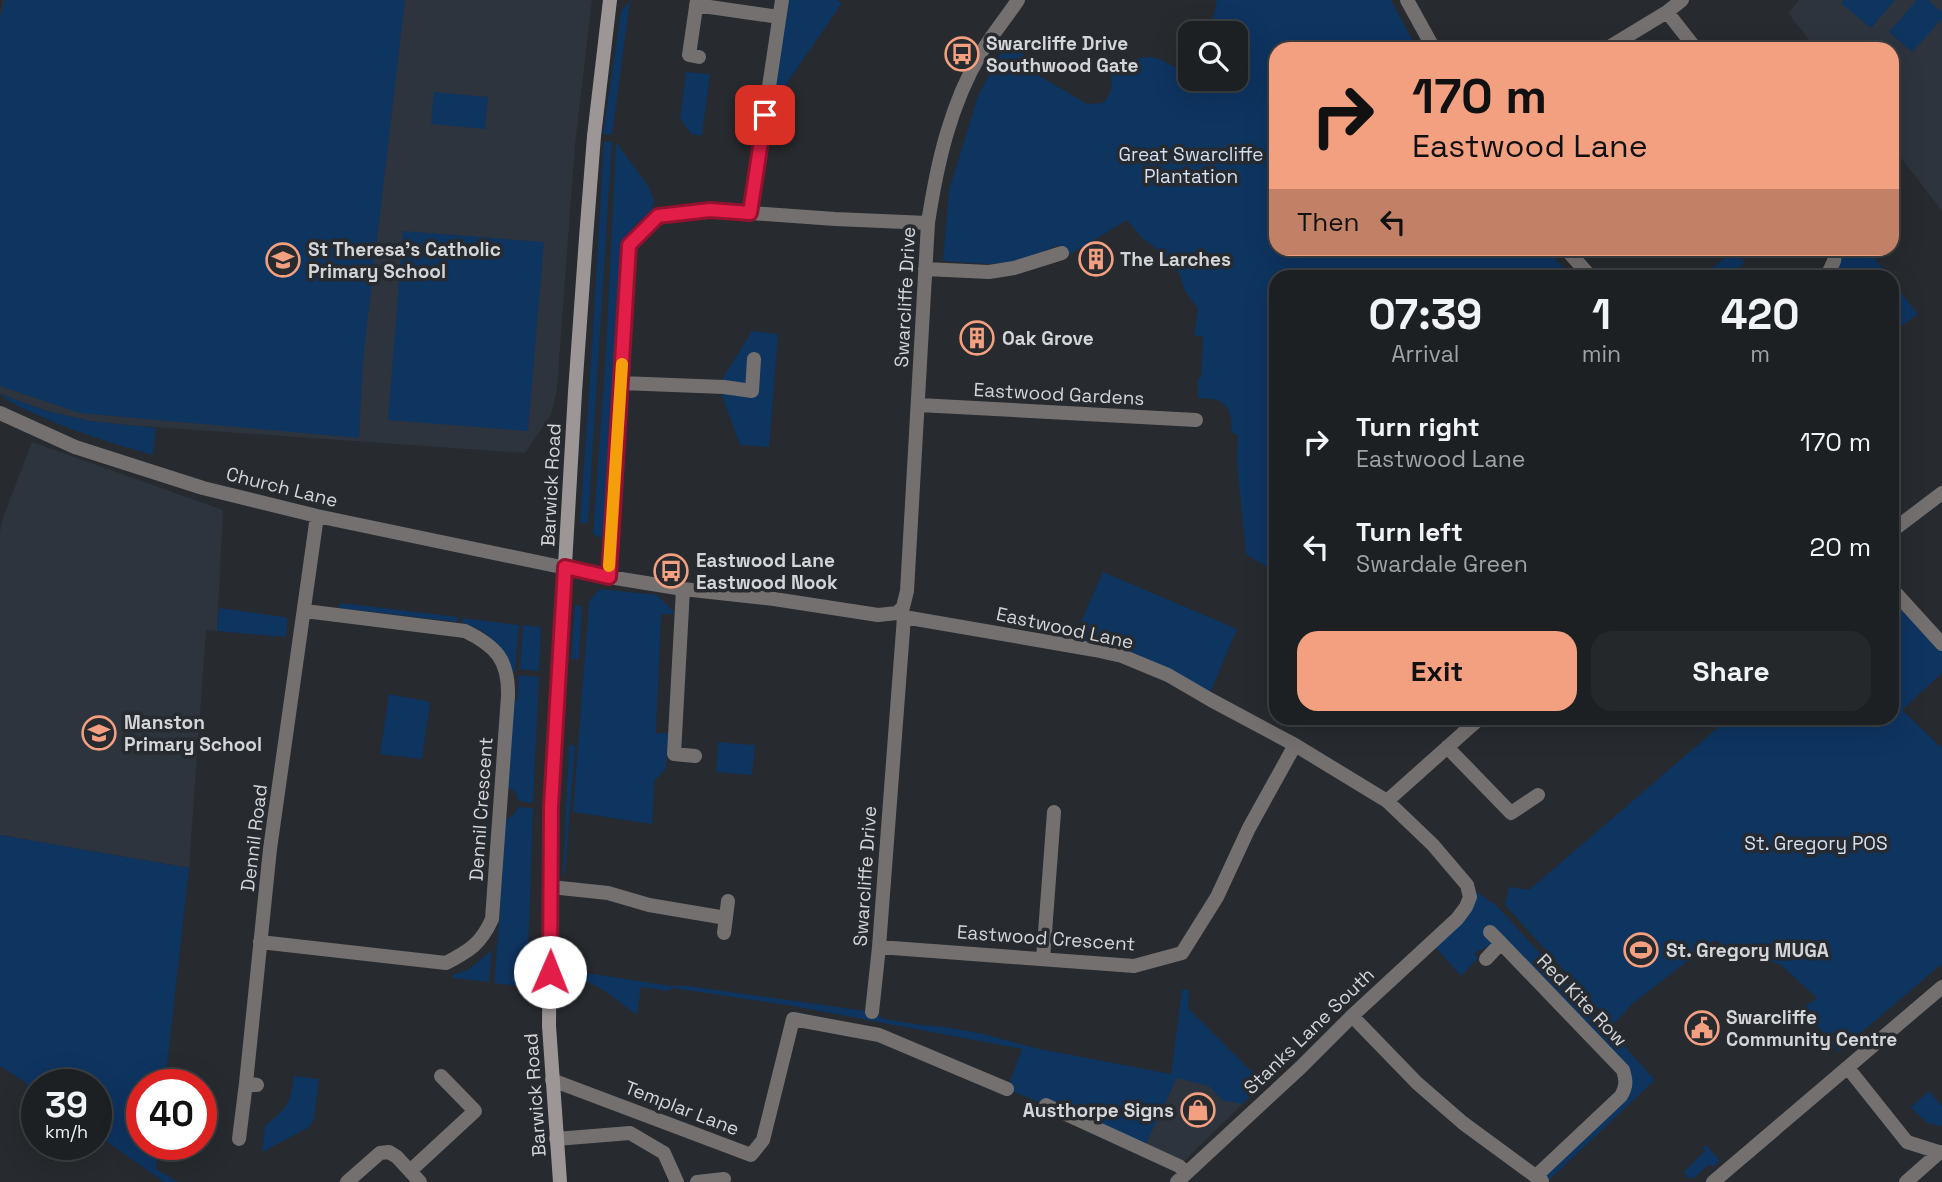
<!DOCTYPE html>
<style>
:root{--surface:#1d2022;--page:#25282a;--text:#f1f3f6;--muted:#a0a3a5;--line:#3b3e40;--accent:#f3a081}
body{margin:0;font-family:"Space Grotesk",sans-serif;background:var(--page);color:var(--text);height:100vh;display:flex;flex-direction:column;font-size:26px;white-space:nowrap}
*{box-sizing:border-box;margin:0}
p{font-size:23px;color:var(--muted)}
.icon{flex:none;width:38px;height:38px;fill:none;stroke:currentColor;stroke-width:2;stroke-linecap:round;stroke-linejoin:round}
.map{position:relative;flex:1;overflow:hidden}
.side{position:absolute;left:1269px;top:270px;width:630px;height:455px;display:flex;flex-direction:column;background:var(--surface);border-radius:21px;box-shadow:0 7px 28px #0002,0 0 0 2px var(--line)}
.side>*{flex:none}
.top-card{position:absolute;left:1269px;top:42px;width:630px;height:214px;border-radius:21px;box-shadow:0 7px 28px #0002,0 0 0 2px var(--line);background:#f3a081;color:#111;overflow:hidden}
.fabs{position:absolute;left:1178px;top:21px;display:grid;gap:14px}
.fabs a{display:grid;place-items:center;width:70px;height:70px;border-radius:14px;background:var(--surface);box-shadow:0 7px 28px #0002,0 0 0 2px var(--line);font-size:35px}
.speed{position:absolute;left:21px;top:1069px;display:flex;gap:14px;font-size:35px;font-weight:700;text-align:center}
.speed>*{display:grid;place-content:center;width:91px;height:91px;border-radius:50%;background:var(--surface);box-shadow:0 7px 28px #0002,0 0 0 2px var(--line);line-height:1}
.speed small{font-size:18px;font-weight:400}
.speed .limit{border:10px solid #d22;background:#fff;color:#111}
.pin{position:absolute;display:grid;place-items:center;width:60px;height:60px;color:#fff;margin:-30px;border-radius:14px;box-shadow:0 4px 10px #0006}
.me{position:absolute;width:77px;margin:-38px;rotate:1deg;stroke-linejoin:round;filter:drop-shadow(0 0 5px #0008)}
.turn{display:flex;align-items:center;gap:24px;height:147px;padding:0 28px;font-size:32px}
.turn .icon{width:91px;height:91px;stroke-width:2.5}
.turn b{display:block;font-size:49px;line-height:60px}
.then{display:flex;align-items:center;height:66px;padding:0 28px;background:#0003;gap:14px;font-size:26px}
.eta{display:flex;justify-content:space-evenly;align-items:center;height:119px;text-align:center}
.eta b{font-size:42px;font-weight:800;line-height:49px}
.cta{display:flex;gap:14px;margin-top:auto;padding:14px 28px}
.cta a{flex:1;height:80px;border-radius:21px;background:var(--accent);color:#111;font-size:28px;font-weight:800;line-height:80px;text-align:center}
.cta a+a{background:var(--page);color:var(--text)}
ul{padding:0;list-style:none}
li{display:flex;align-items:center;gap:21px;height:105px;padding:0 28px}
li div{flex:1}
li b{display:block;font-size:26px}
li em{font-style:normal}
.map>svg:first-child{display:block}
</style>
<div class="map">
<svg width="1942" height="1182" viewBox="0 0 1942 1182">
<rect width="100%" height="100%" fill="#272a2e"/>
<path fill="#2d343d" d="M3 0H592L575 145 557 389 551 415 525 453 123 425 90 421 47 411 0 394V16Z
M1799 0H1942V211L1892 146V49H1816L1788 13Z
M32 442 223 510 217 631 206 630 189 868 0 835V532L2 520Z
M1147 1070 1254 1093 1179 1166 1121 1140Z"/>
<path fill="#0e3460" d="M4 0H405L363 360 359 438 80 413 0 386V19Z
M787 0H837L842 3 774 102Z
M1217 0H1391L1417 49H1276V248L1546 249 1571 276H1276V573L1246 554 1237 462 1238 435 1231 432C1233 420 1230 405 1217 400 1211 398 1203 399 1198 398V379L1201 378 1203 337 1194 335 1198 309 1185 291 1180 275 1174 266 1161 258 1154 247 1142 238 1127 220 1064 258 1060 245 1018 261 989 264 943 261 949 190 978 96 1007 41 1012 39 1021 49 1033 72 1087 104 1103 103C1114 90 1112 85 1110 69 1124 63 1144 53 1159 59 1173 64 1173 71 1190 69V79H1236V33H1210Z
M1844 0H1895L1871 28 1841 3Z
M1917 0H1928L1942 12V19L1912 52 1889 32Z
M630 1 612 135 603 134 621 11Z
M686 72 710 74 702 136 691 134 680 118Z
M434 92 488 97 485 129 431 124Z
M604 141 612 142 588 523H580L591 362Z
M616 142 649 187 654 201 651 213 635 225 625 240 604 539 593 534 606 349Z
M403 231 544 242 528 431 388 420Z
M1836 248 1867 249 1889 276H1827Z
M1729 254 1739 257 1745 262 1732 276H1703Z
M1892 281 1918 314 1902 326 1892 314Z
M752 331 778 334 769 447 740 445 722 396 723 378Z
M0 394 47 411 90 421 156 428 153 455C114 444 75 432 38 415 26 410 9 403 0 394Z
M1103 572 1237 629 1208 698 1168 675 1070 646Z
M600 589 657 595 674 612V614H661L656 733H668L666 768 654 782 652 824 573 812 589 601Z
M1892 589 1942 644V673L1902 710 1942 748V964L1838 1052 1803 1008 1817 998 1781 965 1768 960 1746 957 1732 951 1715 940 1633 1003 1613 1025 1505 905 1509 887 1529 890 1729 718H1892Z
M341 603 458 617 457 622 338 608Z
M575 606H582L579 659H571Z
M219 608 284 617 288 619 286 637 217 631Z
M462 618 519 625 515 670 513 672C503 647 489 630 462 623Z
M523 625 541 627 539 671 520 669Z
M519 675 539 677 533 803 519 801 515 792 505 785 513 701H517Z
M389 694 430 702 422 759 380 754Z
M718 742 755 745 752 775 716 772Z
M569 745H575L565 875H563Z
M519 807 533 808 527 987 494 983 500 912H496L503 822 513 815Z
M0 835 189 868 165 1085H142V1144L159 1145 156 1169 178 1182H164L96 1134V1085H37V1096L25 1089 28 1084 0 1066Z
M1467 885 1497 906 1655 1080 1547 1182 1536 1176 1621 1096 1626 1079 1499 941 1474 953 1478 958 1461 976 1431 942 1457 919Z
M492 950 489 982 452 978V975L468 970Z
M567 970 671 986H689L872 1012 885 1019 921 1025 945 1027 984 1034 1035 1048 1171 1074 1182 990H1189L1188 1008 1264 1084 1242 1104 1222 1100 1209 1086 1177 1078 1143 1150 1046 1105 1007 1089 1022 1049 793 1006 673 988 669 991 641 987 637 1015 602 989 588 982 566 976Z
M294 1076 319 1079 314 1119 311 1125 306 1129 262 1152 265 1126C289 1105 289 1108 294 1076Z
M1929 1091 1942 1106V1126L1927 1123 1911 1107Z
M1706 1145 1720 1161 1713 1167 1709 1164 1694 1178H1688L1684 1172 1705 1151 1703 1148Z"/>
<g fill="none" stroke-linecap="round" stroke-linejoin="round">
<path stroke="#73706f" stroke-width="14" d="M697 0 689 55 699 57
M1407 0 1434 49
M696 5 779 17
M1667 12 1696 49
M1606 49 1667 12 1682 0
M750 213 782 0
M1565 248 1590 276
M925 269 989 272 1014 268 1062 253
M1827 276 1834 261 1836 248
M621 383 724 387 752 391 754 359
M919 405 1196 420
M0 413 75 447 203 488 317 516 609 577 683 589 774 599 878 615 897 613 904 617 1095 650 1122 656 1168 675 1211 700 1295 745 1387 801 1433 845 1467 885 1470 897 1466 907 1457 919 1352 1016 1300 1068 1177 1182
M1892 531 1942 493
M609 577 629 245 658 217 710 210 835 219 928 223
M683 589 674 754 695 756
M1892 589 1942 644
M897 613 903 607 907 591 928 223C937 164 950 105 981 53 992 35 1006 18 1018 0
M1447 747 1511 813 1538 795
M1387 801 1480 718
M551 887 608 893 649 905 726 918
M724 933 728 901
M260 942 446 963C469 951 481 944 492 919L508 696C509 660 496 646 465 631L305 611
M1501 943 1623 1070C1626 1080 1627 1086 1621 1096L1536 1176
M879 947 1134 966 1182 953 1217 897 1249 828 1295 745
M1043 959 1054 812
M1486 959 1501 943 1490 932
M872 1012 879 947 904 617
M1352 1016 1417 1083 1463 1123 1542 1181
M1848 1068 1907 1142 1942 1153
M552 1080 751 1155 763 1140 793 1019 879 1035 1007 1089
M257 1085 246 1083 270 849 317 516
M1046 1105 1179 1166 1186 1173
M239 1139 246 1083
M556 1139 630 1133 664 1153 677 1182
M410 1171 475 1111 441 1076
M347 1182 380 1153 389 1152 397 1157 420 1182
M697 1182 724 1179
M1713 1182 1942 987
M1906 1182 1940 1152"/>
<path stroke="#9c9796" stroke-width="14" d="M560 1182 549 1026 551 807 575 392 586 238 594 136 610 0"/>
</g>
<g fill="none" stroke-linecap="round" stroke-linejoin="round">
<defs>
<path id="route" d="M550 972 551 807 565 567 609 577 629 245 658 216 710 210 750 213 765 115"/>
</defs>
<use href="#route" stroke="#92132f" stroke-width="18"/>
<use href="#route" stroke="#e11d48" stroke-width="12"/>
<path stroke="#f59e0b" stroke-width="12" d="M609 566 622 364"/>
</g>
<defs>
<symbol id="bus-ring" viewBox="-11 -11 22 22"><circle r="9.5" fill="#272a2e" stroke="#f3a081" stroke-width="1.5"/><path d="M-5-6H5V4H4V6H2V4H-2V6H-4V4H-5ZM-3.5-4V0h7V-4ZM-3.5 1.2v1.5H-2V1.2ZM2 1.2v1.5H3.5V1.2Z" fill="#f3a081"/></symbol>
<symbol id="building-ring" viewBox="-11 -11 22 22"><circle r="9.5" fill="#272a2e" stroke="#f3a081" stroke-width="1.5"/><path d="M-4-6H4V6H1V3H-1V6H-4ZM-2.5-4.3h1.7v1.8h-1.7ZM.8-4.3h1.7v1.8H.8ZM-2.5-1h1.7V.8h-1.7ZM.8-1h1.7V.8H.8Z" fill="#f3a081"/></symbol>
<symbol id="school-ring" viewBox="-11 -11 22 22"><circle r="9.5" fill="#272a2e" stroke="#f3a081" stroke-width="1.5"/><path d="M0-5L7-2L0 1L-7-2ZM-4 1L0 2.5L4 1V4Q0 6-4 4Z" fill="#f3a081"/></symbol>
<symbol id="stadium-ring" viewBox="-11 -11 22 22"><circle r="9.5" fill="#272a2e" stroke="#f3a081" stroke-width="1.5"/><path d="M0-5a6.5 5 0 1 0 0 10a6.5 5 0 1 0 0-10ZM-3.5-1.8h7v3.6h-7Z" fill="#f3a081"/></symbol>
<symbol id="civic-ring" viewBox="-11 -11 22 22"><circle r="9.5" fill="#272a2e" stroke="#f3a081" stroke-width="1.5"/><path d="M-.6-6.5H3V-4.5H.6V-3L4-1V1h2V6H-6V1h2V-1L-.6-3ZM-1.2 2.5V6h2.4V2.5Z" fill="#f3a081"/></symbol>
<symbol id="shop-ring" viewBox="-11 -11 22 22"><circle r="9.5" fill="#272a2e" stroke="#f3a081" stroke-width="1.5"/><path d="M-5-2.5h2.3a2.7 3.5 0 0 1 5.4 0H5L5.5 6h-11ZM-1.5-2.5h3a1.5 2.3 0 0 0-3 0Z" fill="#f3a081"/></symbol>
</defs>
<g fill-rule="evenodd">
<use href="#bus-ring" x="943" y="35" width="38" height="38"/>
<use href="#building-ring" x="1077" y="240" width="38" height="38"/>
<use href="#school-ring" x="264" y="241" width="38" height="38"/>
<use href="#building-ring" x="958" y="319" width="38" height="38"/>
<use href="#bus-ring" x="652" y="552" width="38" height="38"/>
<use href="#school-ring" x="80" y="714" width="38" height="38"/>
<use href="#stadium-ring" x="1622" y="931" width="38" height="38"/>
<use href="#civic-ring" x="1683" y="1009" width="38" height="38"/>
<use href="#shop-ring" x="1179" y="1091" width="38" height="38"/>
</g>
<g text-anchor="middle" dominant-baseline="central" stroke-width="7" stroke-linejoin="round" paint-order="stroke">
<g font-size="19" font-weight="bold" fill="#d3d5d8" stroke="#272a2e" text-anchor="start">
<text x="986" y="43">Swarcliffe Drive<tspan x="986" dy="22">Southwood Gate</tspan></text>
<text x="308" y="249">St Theresa's Catholic<tspan x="308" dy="22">Primary School</tspan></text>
<text x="1120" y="259">The Larches</text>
<text x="1002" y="338">Oak Grove</text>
<text x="696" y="560">Eastwood Lane<tspan x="696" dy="22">Eastwood Nook</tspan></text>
<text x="124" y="722">Manston<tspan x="124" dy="22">Primary School</tspan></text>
<text x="1666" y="950">St. Gregory MUGA</text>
<text x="1726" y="1017">Swarcliffe<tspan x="1726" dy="22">Community Centre</tspan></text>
<text x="1174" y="1110" text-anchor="end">Austhorpe Signs</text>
</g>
<g font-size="19" fill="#d1dff1" stroke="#272a2e">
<text x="1191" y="154">Great Swarcliffe<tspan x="1191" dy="22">Plantation</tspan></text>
<text x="1816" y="843">St. Gregory POS</text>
</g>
<g font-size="19" fill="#d3d5d8" stroke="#272a2e">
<text transform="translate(905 297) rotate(-87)">Swarcliffe Drive</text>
<text transform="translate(1059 394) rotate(3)">Eastwood Gardens</text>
<text transform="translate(551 485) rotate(-87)">Barwick Road</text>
<text transform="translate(282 487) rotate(14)">Church Lane</text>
<text transform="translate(1065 628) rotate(12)">Eastwood Lane</text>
<text transform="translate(481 809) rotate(-86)">Dennil Crescent</text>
<text transform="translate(254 838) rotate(-83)">Dennil Road</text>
<text transform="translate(865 876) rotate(-86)">Swarcliffe Drive</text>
<text transform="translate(1046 938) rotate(4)">Eastwood Crescent</text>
<text transform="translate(1582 1000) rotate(46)">Red Kite Row</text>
<text transform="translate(1309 1031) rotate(-44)">Stanks Lane South</text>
<text transform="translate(535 1095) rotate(-94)">Barwick Road</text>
<text transform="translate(682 1108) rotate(21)">Templar Lane</text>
</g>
</g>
</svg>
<div class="fabs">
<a><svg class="icon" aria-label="search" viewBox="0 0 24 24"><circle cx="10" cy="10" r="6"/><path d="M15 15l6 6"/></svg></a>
</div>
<div class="speed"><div>39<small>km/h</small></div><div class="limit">40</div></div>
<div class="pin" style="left:765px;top:115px;background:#d93025"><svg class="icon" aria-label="arrive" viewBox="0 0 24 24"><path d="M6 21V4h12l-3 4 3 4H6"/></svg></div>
<svg class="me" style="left:550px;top:972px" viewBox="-20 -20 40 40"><circle r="19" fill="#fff"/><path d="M0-13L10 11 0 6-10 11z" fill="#e11d48"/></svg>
<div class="top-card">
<div class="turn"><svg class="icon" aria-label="right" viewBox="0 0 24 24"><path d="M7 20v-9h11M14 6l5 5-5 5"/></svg><div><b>170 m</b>Eastwood Lane</div></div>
<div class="then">Then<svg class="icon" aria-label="left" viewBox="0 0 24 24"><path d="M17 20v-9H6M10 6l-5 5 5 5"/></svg></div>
</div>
<section class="side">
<div class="eta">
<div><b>07:39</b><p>Arrival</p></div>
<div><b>1</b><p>min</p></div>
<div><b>420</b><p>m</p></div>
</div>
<ul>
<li><svg class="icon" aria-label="right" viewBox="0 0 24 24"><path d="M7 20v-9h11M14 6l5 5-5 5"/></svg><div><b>Turn right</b><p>Eastwood Lane</p></div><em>170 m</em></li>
<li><svg class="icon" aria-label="left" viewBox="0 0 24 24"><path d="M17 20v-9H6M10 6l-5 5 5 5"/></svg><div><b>Turn left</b><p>Swardale Green</p></div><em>20 m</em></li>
</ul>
<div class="cta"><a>Exit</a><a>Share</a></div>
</section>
</div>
